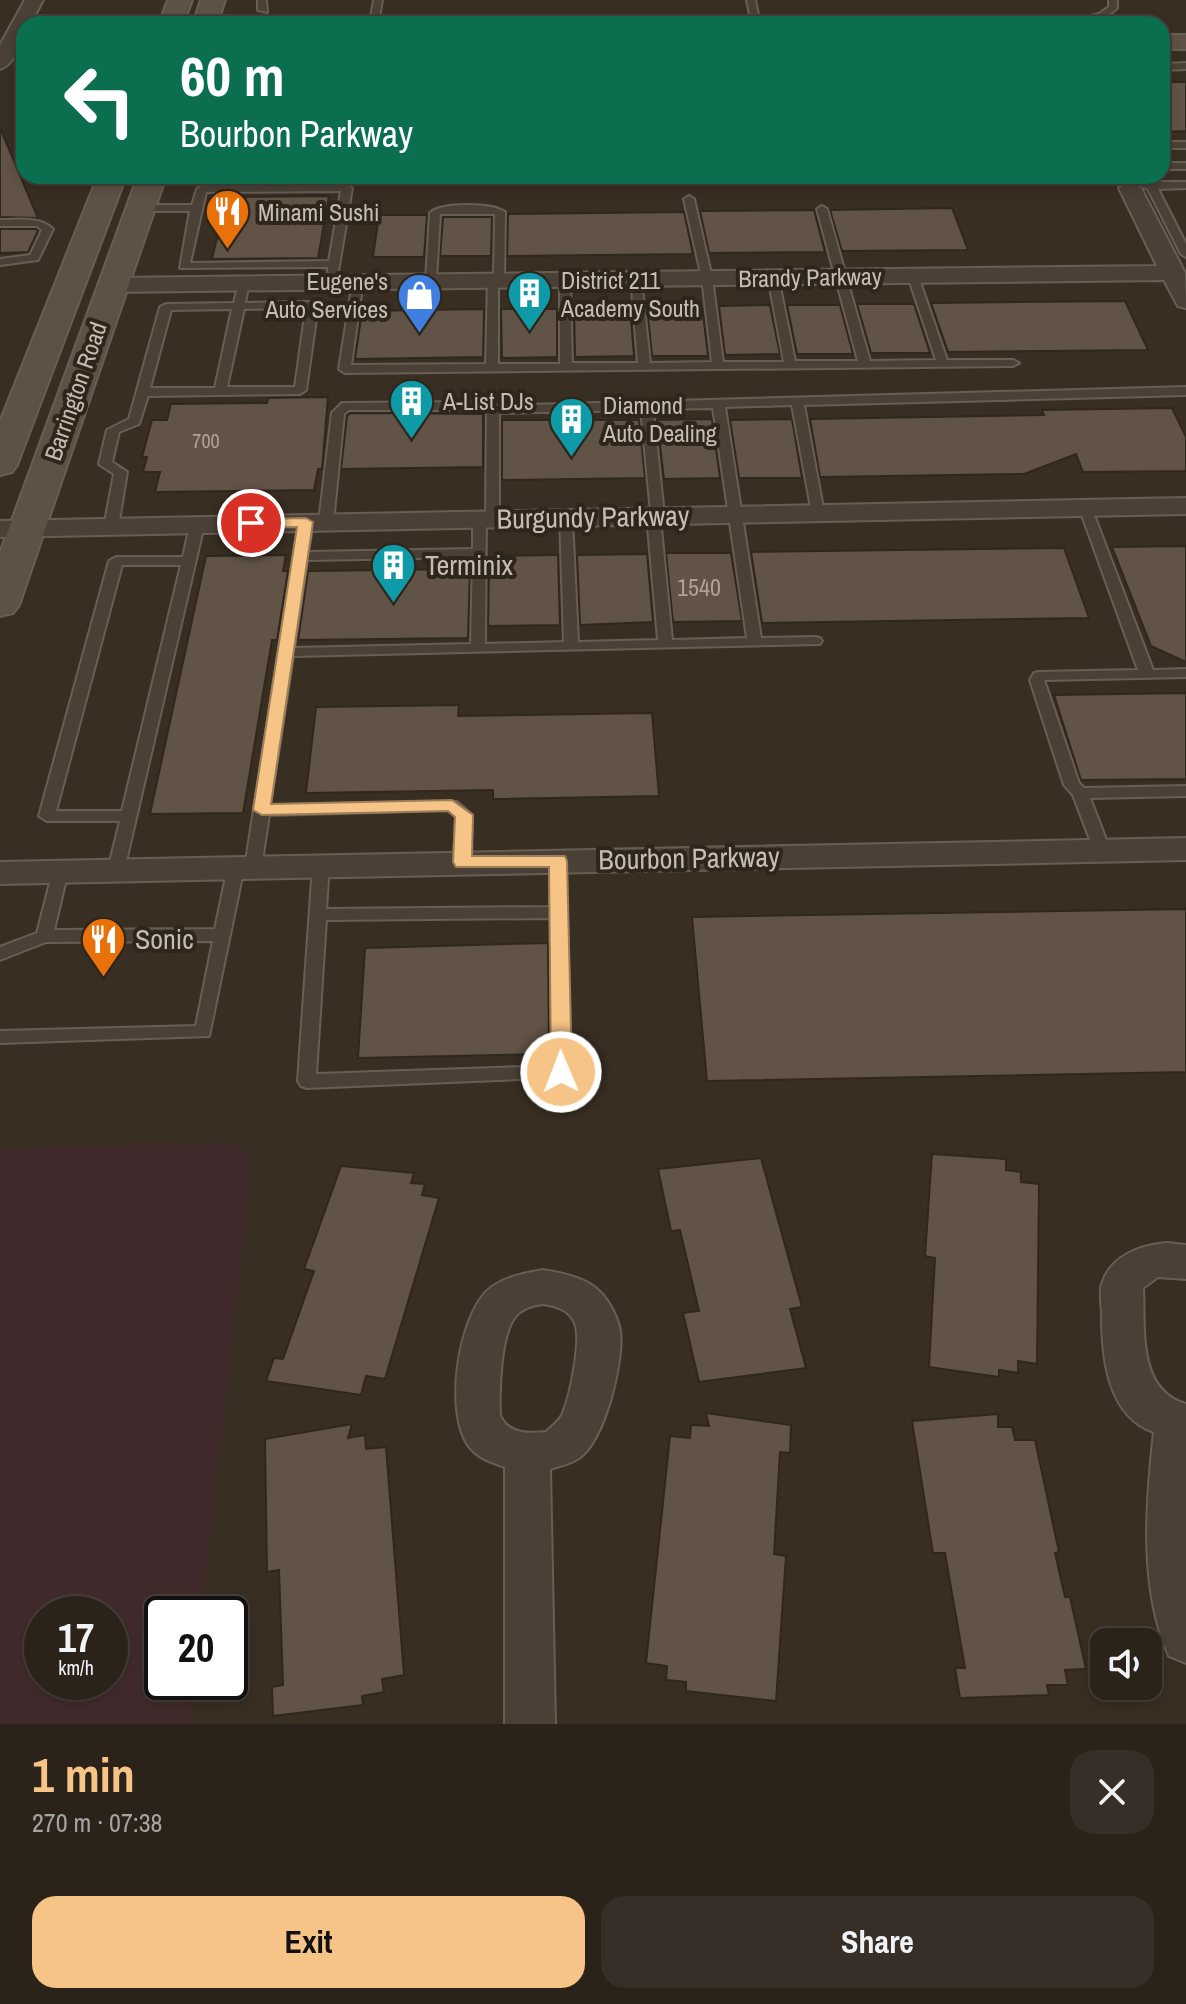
<!DOCTYPE html>
<meta charset="utf-8">
<style>
:root{--surface:#2b221a;--page:#372f27;--text:#f1f3f6;--muted:#a6a4a2;--line:#473f39;--accent:#f5c486}
body{margin:0;font-family:"Archivo Narrow",sans-serif;background:var(--page);color:var(--text);height:100vh;display:flex;flex-direction:column;font-size:30px;white-space:nowrap}
*{box-sizing:border-box;margin:0}
p{font-size:26px;color:var(--muted)}
.icon{flex:none;width:44px;height:44px;fill:none;stroke:currentColor;stroke-width:2;stroke-linecap:round;stroke-linejoin:round}
.map{position:relative;height:1724px;overflow:hidden}
.sheet{display:flex;flex-direction:column;background:var(--surface);flex:1}
.sheet>*{flex:none}
.hud{position:absolute;left:16px;top:16px;width:1154px;height:168px;border-radius:24px;box-shadow:0 4px 12px #0003,0 0 0 2px var(--line);background:#0b6e4f;color:#fff;overflow:hidden}
.buttons{position:absolute;left:1090px;top:1628px;display:grid;gap:16px}
.buttons a{display:grid;place-items:center;width:72px;height:72px;border-radius:16px;background:var(--surface);box-shadow:0 4px 12px #0003,0 0 0 2px var(--line);font-size:40px}
.speed{position:absolute;left:24px;top:1596px;display:flex;gap:16px;font-size:40px;font-weight:700;text-align:center}
.speed>*{display:grid;place-content:center;width:104px;height:104px;border-radius:50%;background:var(--surface);box-shadow:0 4px 12px #0003,0 0 0 2px var(--line);line-height:1}
.speed small{font-size:20px;font-weight:400}
.speed .limit{border:4px solid #111;border-radius:12px;background:#fff;color:#111}
.pin{position:absolute;display:grid;place-items:center;width:68px;height:68px;color:#fff;margin:-34px;border:4px solid #fff;border-radius:50%;box-shadow:0 2px 8px #0007}
.me{position:absolute;width:88px;margin:-44px;rotate:359deg;stroke-linejoin:round;filter:drop-shadow(0 0 6px #0008)}
.turn{display:flex;align-items:center;gap:28px;height:168px;padding:0 32px;font-size:36px}
.turn .icon{width:104px;height:104px;stroke-width:2.5}
.turn b{display:block;font-size:56px;line-height:68px}
.round{display:grid;place-items:center;flex:none;width:84px;height:84px;border-radius:24px;background:var(--page)}
.head{display:flex;align-items:center;justify-content:space-between;height:136px;padding:0 32px}
h1{font-size:48px;font-weight:800;line-height:60px;color:var(--accent)}
.cta{display:flex;gap:16px;margin-top:auto;padding:16px 32px}
.cta a{flex:1;height:92px;border-radius:24px;background:var(--accent);color:#111;font-size:32px;font-weight:800;line-height:92px;text-align:center}
.cta a+a{background:var(--page);color:var(--text)}
.map>svg:first-child{display:block}
</style>
<div class="map">
<svg width="1186" height="1724" viewBox="0 0 1186 1724">
<rect width="100%" height="100%" fill="#392e22"/>
<path fill="#412a2c" fill-rule="evenodd" d="M234 1143 253 1157 201 1614H162V1682H193L188 1724H0V1148ZM42 1614H110V1682H42Z"/>
<path fill="#615446" stroke="#30271d" stroke-width="2" d="M1162 82H1186V131L1162 132Z
M0 128 38 218 0 217Z
M329 196 318 258 212 259 227 197Z
M952 208 968 250 842 251 830 210Z
M814 210 825 252 709 253 700 211Z
M684 212 693 254 507 256 508 214Z
M379 215H427L424 257H373Z
M443 217H492L491 256H440Z
M0 229H36L38 231 28 252 0 253Z
M1125 301 1148 350 948 352 931 303Z
M857 304H914L930 353H871Z
M770 305 780 354 725 355 719 306Z
M787 305H840L853 354H797Z
M702 306 708 356H652L647 307Z
M630 307 634 356 575 357 574 308Z
M484 309 483 357 355 359 362 311Z
M501 309H557V357L502 358Z
M328 397 322 469H318L314 490 155 492 160 472H143L147 457H142L152 420H167L171 404 267 403 268 398Z
M1172 408 1186 437V471L1083 472 1076 454 1024 474 820 477 810 419 1044 415 1042 410Z
M350 413 483 414V467L341 469 347 416Z
M712 419 720 478 664 479 657 420Z
M792 419 802 478H739L730 420Z
M502 420H639L645 478 502 480Z
M1186 546V662L1151 646 1112 547Z
M1064 548 1089 618 762 623 751 552Z
M666 553H731L742 621 673 622Z
M647 554 653 622 580 625 577 555Z
M286 555 283 571H288L277 640H272L243 813 150 814 206 556Z
M555 555H558L560 625 488 626 489 569H494V556Z
M470 569 468 638 298 640 308 571Z
M1186 693V779L1081 780 1054 695Z
M459 705 458 716 652 713 659 796 493 799V790L306 793 316 707Z
M1186 909V1072L707 1081 692 917Z
M548 943 549 1054 358 1058 365 948Z
M932 1154 1006 1159V1170L1021 1172V1182L1039 1184 1037 1364 1018 1361V1373L999 1370V1377L929 1367 935 1258 925 1256Z
M761 1158 802 1307 790 1309 806 1368 699 1382 683 1313 699 1311 680 1230 671 1231 658 1169Z
M341 1166 414 1173 411 1183 425 1184 422 1195 439 1198 385 1379 366 1376 361 1395 266 1381 274 1358 283 1359 314 1271 304 1269Z
M706 1413 791 1425 790 1453 780 1452 774 1554 786 1556 776 1701 686 1691V1682L666 1680 667 1666 646 1663 670 1436 690 1438 691 1425 709 1426Z
M998 1414V1427H1012L1015 1440H1035L1059 1552 1055 1553 1065 1597H1070L1086 1669 1065 1670 1068 1685H1047L1049 1695 960 1698 955 1668H965L945 1553H933L912 1421Z
M352 1424 348 1438 365 1435 366 1449 386 1447 404 1675 382 1679 384 1692 362 1696 363 1705 273 1716 272 1687 283 1685 279 1570 267 1572 265 1439Z"/>
<g fill="none" stroke-linecap="round" stroke-linejoin="round">
<defs>
<path id="lane" d="M258 0H266L267 12 258 10Z
M374 0H382L378 24H370Z
M747 0H755L760 24H752Z
M1109 0H1117V8C1099 25 1078 24 1055 24L1099 14 1109 7Z
M284 19 292 24H281L280 22Z
M1186 63V69L1162 70V64Z
M1162 142H1186V148H1162Z
M1162 163H1186V169H1162Z
M1151 182H1186V188L1158 189 1186 244V257L1181 254 1148 189 1139 186Z
M347 185 352 188 338 272 333 275 328 272V267L180 268 190 211H139L134 208 139 205H192L197 189 202 186ZM341 191 329 261 190 263 206 192Z
M689 196 694 199 712 278 723 362H784L768 277 773 274 778 277 795 361H858L817 209 822 206 827 209 870 361 936 360 908 276 913 273 918 276 947 360H1013L1019 363 1013 366 345 373 339 369 353 281 358 278 363 281 351 365 486 364 488 280 494 277 495 214H440L436 280 431 283 426 280 430 213C441 202 492 203 505 212L504 280 498 283V364H560V279L565 276 570 279 572 363H638L631 279 636 276 641 279 650 363 712 362 702 278 684 199Z
M0 220C19 220 39 216 53 229L38 260 0 265V259L30 255 42 230 37 226H0Z
M244 279 249 282 245 303 312 302 318 305 306 390 300 394 148 396 139 424 119 432 112 462 127 472 118 527 111 531 106 530 104 527 114 474 99 464 107 430 129 419 160 307 166 304 234 303 239 282ZM306 308 295 387H227L244 309ZM232 309 215 388H150L171 310Z
M1186 387V395L804 405 824 513 818 517 812 513 792 405 725 407 761 638 815 637 820 638 822 641 820 644 293 656 270 805 457 802 472 815 470 862 462 867 454 862 456 817 448 810 269 815 261 867 253 872 245 867 299 522 306 518 313 522 308 552 473 549V519L480 515 486 518 487 412 478 410H349L344 414 333 522 326 526 321 525 319 522 332 413 342 403 478 402 493 406ZM713 408 747 638 672 640 660 518 664 515 653 409ZM641 410 651 513 647 516 658 640 578 642 572 517 566 513 560 517 564 642 485 644 486 520 492 523 499 519V413ZM473 557 471 644 294 648 307 560Z
M1085 503 1091 507 1153 670 1186 669V677L1044 680 1079 783 1084 788 1186 786V796L1090 798 1110 850 1102 855 1094 850 1073 795 1064 785 1030 680 1034 673 1039 672 1138 670 1079 507Z
M197 521 204 525 124 870 116 875 108 870 120 821H47L39 816 109 561 116 557H183L190 525ZM122 565H181L122 811H56Z
M558 856 566 861 570 1072 567 1077 307 1088 301 1086 298 1081 313 865 315 861 321 860 329 865 326 909 550 907V861ZM551 918 552 1066 316 1074 326 920Z
M236 862 244 867 209 1036 0 1043V1031L196 1026 213 941 46 942 0 960V947L37 933 54 867H66L68 871 54 930 215 929 228 867Z"/>
<path id="street" d="M25 0H43L30 24H24C24 38 15 65 0 69V45Z
M1130 182 1141 188 1185 273 1186 308 1178 306 1164 280 112 292 104 290 100 285 104 280 112 278 1157 266 1119 188Z
M1186 498V514L0 537V521Z
M1186 838V860L0 884V862Z
M1167 1243 1186 1245V1279L1158 1277 1143 1288C1145 1329 1137 1390 1186 1404V1663L1169 1656C1139 1588 1146 1505 1154 1432 1107 1416 1102 1356 1102 1315 1102 1305 1099 1293 1102 1284 1110 1256 1141 1245 1167 1243Z
M543 1270C562 1273 587 1278 600 1292 609 1301 618 1318 620 1331 624 1361 605 1440 579 1458 571 1464 559 1466 550 1469L555 1724H505V1467C491 1462 477 1458 468 1445 445 1411 458 1322 486 1292 500 1278 524 1273 543 1270ZM543 1304C555 1306 568 1309 574 1321 583 1337 570 1396 563 1413 560 1421 552 1426 546 1432 529 1434 507 1434 500 1415 499 1392 500 1336 515 1317 522 1308 533 1305 543 1304Z"/>
<path id="secondary" d="M168 0H192L183 24H159Z
M201 0H225L217 24H193Z
M1162 35H1186V49H1162Z
M98 176H126L17 465 12 472 0 475V422Z
M138 176H166L19 605 13 613 0 616V553Z"/>
</defs>
<use href="#lane" stroke="#675e54" stroke-width="4"/>
<use href="#street" stroke="#675e54" stroke-width="4"/>
<use href="#secondary" stroke="#675e54" stroke-width="4"/>
<use href="#lane" fill="#4a4036" fill-rule="evenodd"/>
<use href="#street" fill="#4a4036" fill-rule="evenodd"/>
<use href="#secondary" fill="#5d5244" fill-rule="evenodd"/>
</g>
<path fill="#f5c486" stroke="#9f7f57" stroke-width="2" d="M306 518 313 522 271 804 452 800 473 815 472 856H565L567 861 572 1072 569 1077H554L551 1072 549 867H456L453 862 455 817 448 811 262 815 253 810 297 527 251 528 244 523 251 519Z"/>
<defs>
<symbol id="restaurant-pin" viewBox="-11 -11 22 30"><path d="M0 17L-7.5 6A9.5 9.5 0 1 1 7.5 6Z" fill="#e8710a" stroke="#2e251b"/><path d="M-5-6h1v4h1v-4h1v4h1v-4h1v5L-1.5 .5V6h-2V.5L-5-1ZM5-6V6H3V1.5H1.5Q1.5-4 5-6Z" fill="#fff"/></symbol>
<symbol id="building-pin" viewBox="-11 -11 22 30"><path d="M0 17L-7.5 6A9.5 9.5 0 1 1 7.5 6Z" fill="#0f9aa8" stroke="#2e251b"/><path d="M-4-6H4V6H1V3H-1V6H-4ZM-2.5-4.3h1.7v1.8h-1.7ZM.8-4.3h1.7v1.8H.8ZM-2.5-1h1.7V.8h-1.7ZM.8-1h1.7V.8H.8Z" fill="#fff"/></symbol>
<symbol id="shop-pin" viewBox="-11 -11 22 30"><path d="M0 17L-7.5 6A9.5 9.5 0 1 1 7.5 6Z" fill="#3f7fe0" stroke="#2e251b"/><path d="M-5-2.5h2.3a2.7 3.5 0 0 1 5.4 0H5L5.5 6h-11ZM-1.5-2.5h3a1.5 2.3 0 0 0-3 0Z" fill="#fff"/></symbol>
</defs>
<g fill-rule="evenodd">
<use href="#restaurant-pin" x="202" y="186" width="51" height="69"/>
<use href="#building-pin" x="504" y="268" width="51" height="69"/>
<use href="#shop-pin" x="394" y="270" width="51" height="69"/>
<use href="#building-pin" x="386" y="376" width="51" height="69"/>
<use href="#building-pin" x="546" y="394" width="51" height="69"/>
<use href="#building-pin" x="368" y="540" width="51" height="69"/>
<use href="#restaurant-pin" x="78" y="914" width="51" height="69"/>
</g>
<g text-anchor="middle" dominant-baseline="central" stroke-width="8" stroke-linejoin="round" paint-order="stroke">
<g font-size="20" fill="#ada296">
<text x="206" y="440">700</text>
</g>
<g font-size="24" fill="#c6bcb1" stroke="#2e251b" text-anchor="start">
<text x="258" y="212">Minami Sushi</text>
<text x="561" y="280">District 211<tspan x="561" dy="28">Academy South</tspan></text>
<text x="388" y="281" text-anchor="end">Eugene's<tspan x="388" dy="28">Auto Services</tspan></text>
<text x="443" y="401">A-List DJs</text>
<text x="603" y="405">Diamond<tspan x="603" dy="28">Auto Dealing</tspan></text>
</g>
<g font-size="24" fill="#c6bcb1" stroke="#2e251b">
<text transform="translate(810 277) rotate(-1)">Brandy Parkway</text>
<text transform="translate(75 391) rotate(-71)">Barrington Road</text>
</g>
<g font-size="24" fill="#ada296">
<text x="699" y="587">1540</text>
</g>
<g font-size="28" fill="#c6bcb1" stroke="#2e251b">
<text transform="translate(593 517) rotate(-1)">Burgundy Parkway</text>
<text transform="translate(689 858) rotate(-1)">Bourbon Parkway</text>
</g>
<g font-size="28" fill="#c6bcb1" stroke="#2e251b" text-anchor="start">
<text x="425" y="565">Terminix</text>
<text x="135" y="939">Sonic</text>
</g>
</g>
</svg>
<div class="buttons">
<a><svg class="icon" aria-label="sound" viewBox="0 0 24 24"><path d="M4 9h4l5-4v14l-5-4H4zM17 9q2 3 0 6"/></svg></a>
</div>
<div class="speed"><div>17<small>km/h</small></div><div class="limit">20</div></div>
<div class="pin" style="left:251px;top:523px;background:#d93025"><svg class="icon" aria-label="arrive" viewBox="0 0 24 24"><path d="M6 21V4h12l-3 4 3 4H6"/></svg></div>
<svg class="me" style="left:561px;top:1072px" viewBox="-20 -20 40 40"><circle r="17" fill="#f5c486" stroke="#fff" stroke-width="3"/><path d="M0-11L8 9 0 5-8 9z" fill="#fff"/></svg>
<div class="hud">
<div class="turn"><svg class="icon" aria-label="left" viewBox="0 0 24 24"><path d="M17 20v-9H6M10 6l-5 5 5 5"/></svg><div><b>60 m</b>Bourbon Parkway</div></div>
</div>
</div>
<section class="sheet">
<div class="head"><div><h1>1 min</h1><p>270 m · 07:38</p></div><a class="round"><svg class="icon" aria-label="close" viewBox="0 0 24 24"><path d="M6 6l12 12M18 6L6 18"/></svg></a></div>
<div class="cta"><a>Exit</a><a>Share</a></div>
</section>
